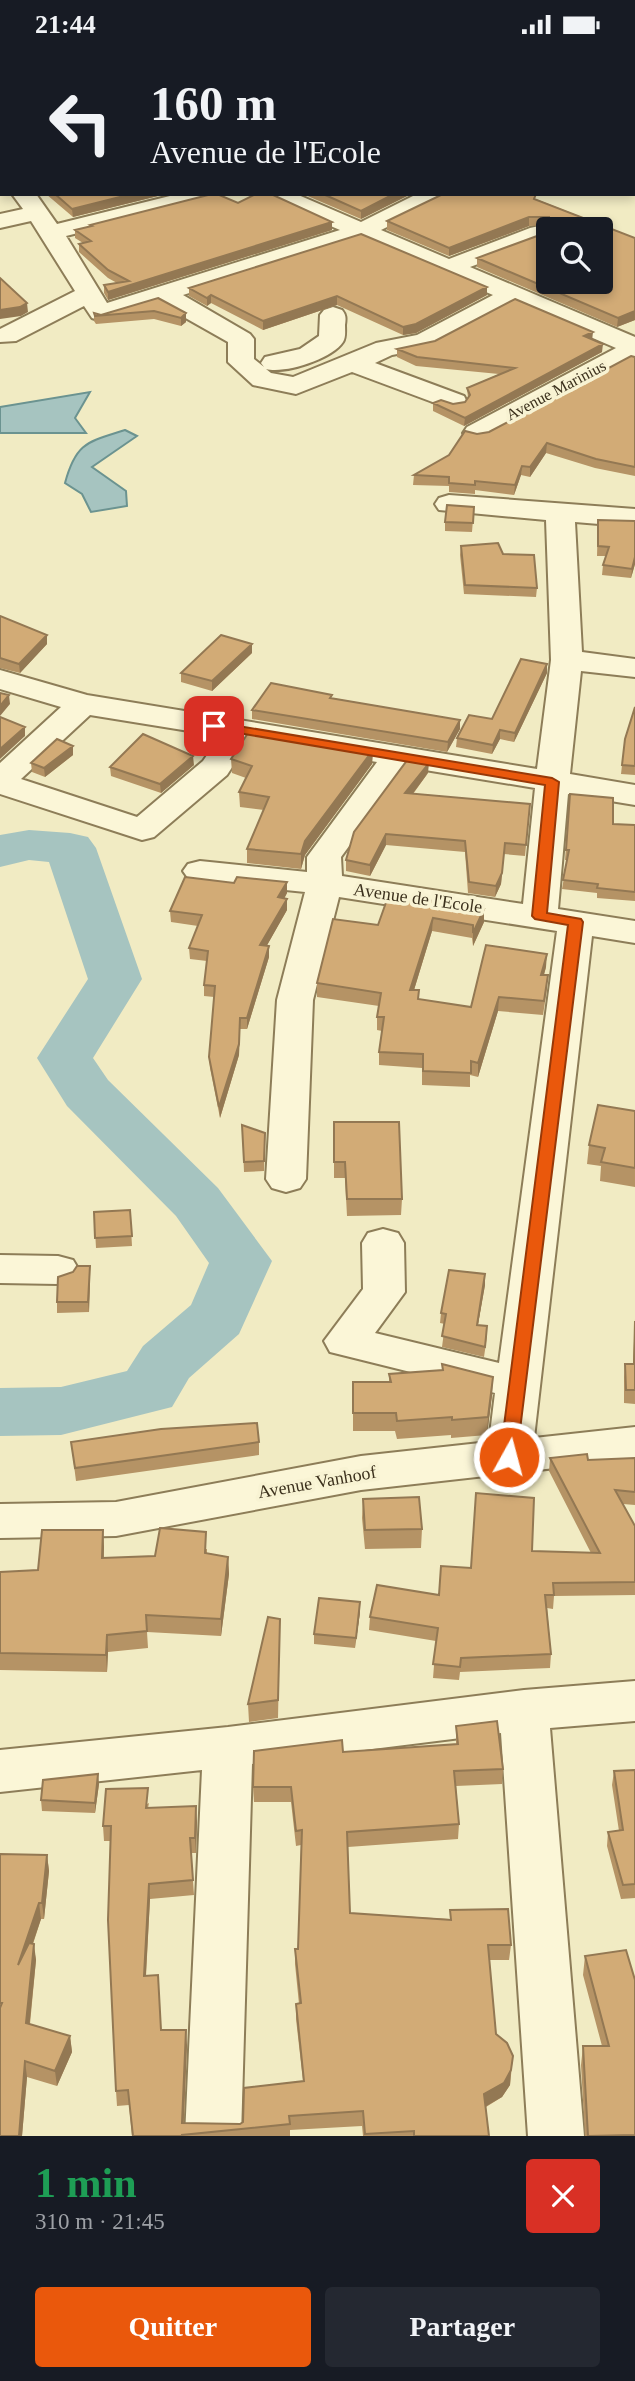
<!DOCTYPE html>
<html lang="fr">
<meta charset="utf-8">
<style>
:root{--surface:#171b24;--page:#242831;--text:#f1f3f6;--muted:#9ea1a6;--accent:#ea580c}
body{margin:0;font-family:Georgia,serif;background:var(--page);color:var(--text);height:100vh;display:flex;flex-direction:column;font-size:26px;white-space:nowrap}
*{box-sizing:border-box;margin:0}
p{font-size:23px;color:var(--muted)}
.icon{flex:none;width:38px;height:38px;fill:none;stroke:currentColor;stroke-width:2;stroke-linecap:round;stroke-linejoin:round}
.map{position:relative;height:2087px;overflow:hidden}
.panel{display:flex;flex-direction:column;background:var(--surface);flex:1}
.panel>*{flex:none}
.top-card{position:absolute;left:0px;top:0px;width:635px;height:147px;box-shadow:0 4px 10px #0003;background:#171b24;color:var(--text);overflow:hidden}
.tools{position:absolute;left:536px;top:168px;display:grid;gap:14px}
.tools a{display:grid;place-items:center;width:77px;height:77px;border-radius:7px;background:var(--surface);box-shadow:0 4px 10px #0003;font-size:35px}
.pin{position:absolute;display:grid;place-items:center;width:60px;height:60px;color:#fff;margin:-30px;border-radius:14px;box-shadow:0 4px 10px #0006}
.me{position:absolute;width:77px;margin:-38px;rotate:7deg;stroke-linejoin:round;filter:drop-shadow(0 0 5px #0008)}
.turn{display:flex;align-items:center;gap:24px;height:147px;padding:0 35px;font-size:32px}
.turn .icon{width:91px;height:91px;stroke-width:2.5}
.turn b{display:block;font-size:49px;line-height:60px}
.round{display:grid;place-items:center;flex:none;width:74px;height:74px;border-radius:7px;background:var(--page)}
.head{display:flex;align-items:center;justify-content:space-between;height:119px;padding:0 35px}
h1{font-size:42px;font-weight:800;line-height:52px;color:#1e9e55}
.action{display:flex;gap:14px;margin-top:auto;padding:14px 35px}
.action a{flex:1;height:80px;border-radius:7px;background:var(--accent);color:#fff;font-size:28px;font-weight:800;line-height:80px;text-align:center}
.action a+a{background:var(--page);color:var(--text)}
.status{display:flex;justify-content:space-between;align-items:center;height:49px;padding:0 35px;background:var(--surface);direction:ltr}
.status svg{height:19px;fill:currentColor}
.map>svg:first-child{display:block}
</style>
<div class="status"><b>21:44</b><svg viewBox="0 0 49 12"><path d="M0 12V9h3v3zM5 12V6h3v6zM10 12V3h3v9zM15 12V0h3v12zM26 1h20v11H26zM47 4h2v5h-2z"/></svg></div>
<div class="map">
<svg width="635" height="2087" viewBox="0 0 635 2087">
<rect width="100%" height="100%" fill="#f1ebc3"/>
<path fill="#a6c4c0" stroke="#6b9390" stroke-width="2" d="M90 343 75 369 86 384H0V358Z
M125 381 137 387 92 418 126 442 127 457 91 463 82 445 65 434C76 393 88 393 125 381Z"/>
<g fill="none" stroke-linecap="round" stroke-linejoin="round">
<path fill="#a6c4c0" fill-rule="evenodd" d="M29 781 70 784 88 788 96 799 142 930 93 1009 108 1031 218 1139 272 1212 239 1285 189 1329 172 1358 61 1386 0 1387V1339L61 1338 127 1322 143 1297 191 1256 209 1214 176 1167 67 1057 37 1009 88 930 49 813 29 811 0 818V786Z"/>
<defs>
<path id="minor" d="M0 10H2V22H0Z
M0 103 2 104V120L0 119Z
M12 145H36L57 175 178 145H218L214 150 66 187 107 254 340 181 267 150 263 145H296L361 173 417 145H448L444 150 381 181 449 210 530 179 539 177 548 179V189L470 218 635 288V310L487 390 477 392 467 390 463 384 467 378 616 299 514 255 434 298 392 306 375 314 464 347 467 353 464 359 454 361 352 323 296 345 253 336 228 313V293L159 254 101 272 92 269 84 257 16 292 0 293V280L75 242 31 172 0 179V165L23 160ZM361 190 493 246 417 286 376 294 293 328 271 324 266 320C285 325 332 310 343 293 346 288 345 282 345 276 346 269 346 266 342 261L333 258 324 261 320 266 319 287 300 300 265 308 261 314 264 318 254 310V290L250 285 183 246Z
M449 446 635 460V478L575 473 582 603 635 610V628L581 622 570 725 635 736V756L568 745 558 860 635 872V894L592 887 534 1389 635 1378V1410L361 1441 116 1487 0 1489V1455L116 1453 361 1407 489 1393 495 1344 330 1303 324 1292 363 1240 362 1194 368 1184 383 1180 398 1184 404 1194 405 1243 375 1284 499 1314 557 882 339 848 313 951 306 1130 300 1139 286 1143 272 1139 266 1130 277 951 305 843 200 832 188 829 183 822 188 815 200 812 307 823V808L377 713 249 692 227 726 154 788 142 791 0 745V714L61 658 0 640V621L87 646 537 720 551 611 546 471 439 461 435 455 439 449ZM90 666 220 687 203 712 137 768 21 730ZM407 718 535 739 523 855 342 827 341 808Z
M0 1206 58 1207 73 1211 79 1221 73 1231 58 1235 0 1234Z
M635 1632V1672L550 1679 584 2087H528L501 1684 252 1715 241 2087H185L202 1721 0 1743V1701L228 1678 524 1641Z"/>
</defs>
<use href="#minor" stroke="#8d7d58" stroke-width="4"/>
<use href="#minor" fill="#fbf6d7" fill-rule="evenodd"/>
</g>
<path fill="#b59365" d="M449 0H635V57H634V2H454Z
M46 145H166L73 168Z
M303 145H411L361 170Z
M536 150 635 189V271L617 278 477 218V209L600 180H549V176L529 177 449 207 387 181V172Z
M238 154 332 181 108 251 104 244V236L117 234 108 229 79 203V195L83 194 75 189V181L90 178V176Z
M189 239 487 246 416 284 403 286 337 256 263 281 211 254 207 257 189 247Z
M158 249 186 264V273L181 277 154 270 96 275 94 272V264L101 266Z
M592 291 602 303 464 377 433 362V354L453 355 465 353 468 349 467 339 499 325 416 317 397 308V300Z
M635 308V427L595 419 546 404 530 428 521 426 514 446 475 441V445L449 443V437L413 436 414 426 449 406 477 385 489 383Z
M474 458 472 483 445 482V473Z
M598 471 635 472V515L631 529 602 526 603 516 606 507H597Z
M461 497 503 505 537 539 536 548 464 545 460 506Z
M0 567 47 595 20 624 0 619Z
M252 604 212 642 181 633V624Z
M547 615V624L514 693 500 690 492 705 456 698 457 689 492 670Z
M332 649 460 671V680L447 703 252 670V661Z
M635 658V726L621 725 625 690Z
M73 697V706L45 728 32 723 31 714Z
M373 701 372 715 305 806 301 820 247 814V800L264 761 240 758 239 743 246 729 232 724 231 710Z
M194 716 161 744 111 727 110 718Z
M428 724 413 745 530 755 525 807 504 805 501 835 495 848 468 844 465 803 386 796 370 827 346 822V811Z
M570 745 613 775 635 776V852L597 849V844L562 840 567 811H565Z
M287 844 284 850 287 861 267 896 269 897V908L247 980H240L239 1006 220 1069 210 1019 209 1008 214 948 204 947V936L207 912 190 910 189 899 198 877 171 873 170 862Z
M389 845 484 873 473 897 472 889 432 882 414 941H419V950L471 958 546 918 544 926 547 940 543 966 498 962 478 1028 470 1026V1038L422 1036V1019L379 1016V1003L382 982 377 981V968L379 957 317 948V934L378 876Z
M635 1062V1138L600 1132 601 1117 587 1115 589 1096Z
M334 1073 402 1150 401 1166 347 1167 345 1129H334Z
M242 1076 265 1084 264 1122 244 1123Z
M130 1161 132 1197 96 1199 94 1163Z
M485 1225V1236L478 1276 487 1287 484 1308 442 1298 445 1275 440 1274 441 1264Z
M90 1227 89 1263 57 1264V1253Z
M635 1270V1355L624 1354V1328L625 1315H633Z
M442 1315 492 1346 487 1386 451 1389V1386L397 1390 395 1382H353V1333H389V1325L442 1321Z
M71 1393H259V1406L76 1432Z
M550 1409 588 1411 635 1409V1456L623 1455 635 1477V1546L554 1547 553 1560 547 1559 551 1605 550 1619 460 1623 459 1631 433 1629 436 1592 369 1581 370 1568 439 1546 471 1519 532 1502 591 1504 549 1422Z
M363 1450 422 1480 421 1499 365 1500 362 1469Z
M103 1481 104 1509 155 1507 207 1500V1504L228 1508 229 1525 221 1587 147 1583 148 1599 108 1603 107 1623 0 1621V1523L38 1521Z
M360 1563 355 1599 314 1595V1585Z
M280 1570 278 1669 249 1673 248 1655Z
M456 1677 503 1720 502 1735 456 1737 459 1775 458 1790 348 1798 350 1864 450 1870V1861L511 1896 509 1911H489L496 1985 513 2007 510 2036 502 2048 486 2058 489 2087H363L362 2077 290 2081V2087H132L129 2056 117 2057 116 2042 111 1792H104L103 1777 149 1754 148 1759 197 1772 196 1804H191L194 1846 150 1850 146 1927 161 1981 187 1996 184 2074 240 2075 303 2032 296 1970V1955H299L295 1915V1900H298L301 1796 296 1797 291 1753H254L253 1738 343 1703 456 1695Z
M635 1721V1849L621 1850 607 1797 608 1783 619 1782 612 1736 614 1722Z
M99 1735 95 1764 42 1762 41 1751Z
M0 1805 47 1806 49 1822 44 1870H41L33 1895 36 1911 30 1975 70 1987 72 2003 57 2037 27 2028 22 2087H0Z
M585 1907 635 1931V2087H585L581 2016 583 1997H602L583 1926Z"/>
<path fill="#937853" d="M385 0H408L403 2H380Z
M132 145H166L73 168 72 160Z
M394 145H411L361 170V162Z
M529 168V177L449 207V199Z
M332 173V181L108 251V243Z
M487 238V246L416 284 403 286V278Z
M211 246V254L207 257V249Z
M337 247V256L263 281V272Z
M27 254 28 263 21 267 0 270V261Z
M635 262V271L617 278 618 269Z
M186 264V273L181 277V269Z
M593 283 592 292 584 287Z
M603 295 602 303 464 377 465 369Z
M547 394 546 404 530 428V418Z
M522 417 521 426 514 446 515 436Z
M635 508V515L631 529 632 520Z
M47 586V595L20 624 19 615Z
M252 595V604L212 642V632Z
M547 615V624L514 693 515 684Z
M9 646 10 655 0 667V657Z
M460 671V680L447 703 448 693Z
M25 678V687L0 710V700Z
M500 681V690L492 705 493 696Z
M73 697V706L45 728 44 719Z
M373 701 372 715 305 806 301 820V805L305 792Z
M193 707 194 716 161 744 160 735Z
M429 714 428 724 405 755V744Z
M386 785V796L370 827V816Z
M504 805 501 835 495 848 496 837Z
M287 833V844L279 859 278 848Z
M287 850V861L261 907 260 896Z
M484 860V873L473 897V884Z
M433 869 432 882 410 954V941Z
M269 897V908L247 980V969Z
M547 905 546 918 540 939 541 926Z
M499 948 498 962 478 1028V1014Z
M240 969 239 1006 220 1069 219 1058Z
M90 1217V1227L89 1263 88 1253Z
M485 1225V1236L476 1286 477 1276Z
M493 1328 492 1346 487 1386 488 1368Z
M103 1481 104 1498 103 1526 102 1509Z
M228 1508 229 1525 221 1587V1570Z
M360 1553V1563L355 1599 356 1589Z
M107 1586 108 1603 107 1623 106 1606Z
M98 1725 99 1735 95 1764V1754Z
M196 1757 197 1772 196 1804 195 1789Z
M47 1806 49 1822 44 1870 42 1854Z
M149 1835 150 1850 145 1941 144 1927Z
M39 1854 41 1870 20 1932 18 1916Z
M34 1895 36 1911 28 1990 26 1974Z
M186 1981 187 1996 183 2087 182 2074Z
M70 1987 72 2003 57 2037 55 2022Z
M25 2012 27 2028 22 2087H19Z
M511 2021 510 2036 502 2048 483 2059 484 2045Z"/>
<path fill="#d2ab76" stroke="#937853" stroke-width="2" d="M0 0H385L380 2H2V4H0Z
M473 0H635V49H634V2H478Z
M2 18V90L0 89V19Z
M634 109 635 110V138L634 137Z
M0 113 2 114V135H0Z
M55 145H132L72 160Z
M212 145H217L238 154 256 145H271L332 173 108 243 104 236 129 232 108 221 79 195 91 192 75 181 92 177 90 176Z
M323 145H394L361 162Z
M443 145H536L534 150 635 189V262L618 269 477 209 548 183V233H600V180H549V168H529L449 199 387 172Z
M361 185 487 238 416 275 403 278 337 247 263 272 211 246 207 249 189 239Z
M0 229 27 254 20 258 0 261Z
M158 249 186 264 181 269 154 262 95 267 94 264 101 266Z
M515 250 593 283 584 287 603 295 465 369 433 354 441 351 453 355 465 353 470 346 467 339 515 319 417 308 397 300 435 292Z
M631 307 635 308V418L596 410 547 394 530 418 522 417 515 436 475 432V436L449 434V428L414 426 449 406 465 382 477 385 489 383Z
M447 456 474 458 473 474 445 473Z
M598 471 635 472V508L632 520 603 516 609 498 598 497Z
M498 494 503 505 534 506 537 539 465 536 461 497Z
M0 567 47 586 19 615 0 609Z
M221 586 252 595 212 632 181 624Z
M521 610 547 615 515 684 500 681 493 696 457 689 469 666 492 670Z
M271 634 332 646 330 649 460 671 448 693 252 661Z
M0 644 9 646 0 657Z
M635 658V717L622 716 625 690Z
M0 668 25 678 0 700Z
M250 681 373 701 305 792 301 805 247 800 269 748 239 743 252 717 231 710Z
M143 685 193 707 160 735 110 718Z
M57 690 73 697 44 719 31 714Z
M408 710 429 714 405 744 530 755 526 796 505 794 502 824 496 837 469 833 465 792 386 785 370 816 346 811 354 783Z
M570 745 613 749V775L635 776V843L597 839 598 835 563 831 569 801H566Z
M185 828 234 834 237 828 287 833 278 848 287 850 260 896 269 897 247 969H240L239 995 219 1058 209 1008 215 937 204 936 208 902 189 899 202 866 170 862Z
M389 845 484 860 473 884V876L433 869 410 941H419L418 950 471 958 486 896 547 905 541 926H548L544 952 499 948 478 1014 471 1012V1024L423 1022V1005L379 1003 384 968H377L381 944 317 934 333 870 378 876Z
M598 1056 635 1062V1119L601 1113 605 1099 589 1096Z
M334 1073H399L402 1150H347L345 1113H334Z
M242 1076 265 1084 264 1112 244 1113Z
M130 1161 132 1187 95 1189 94 1163Z
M77 1217H90L88 1253H57L58 1228 73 1223Z
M449 1221 485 1225 477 1276 487 1277 485 1298 442 1287 446 1265 441 1264Z
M635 1272V1341H626L625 1315H634Z
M442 1315 493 1328 488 1368 452 1371V1368L397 1372 396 1364H353V1333H391L389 1325 443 1321Z
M257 1374 259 1393 75 1419 71 1393 161 1380Z
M587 1405 588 1411 635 1409V1443L615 1441 635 1477V1533L553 1534 554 1546H545L551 1605 461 1609 460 1618 433 1615 438 1579 370 1568 377 1536 439 1546 441 1517 471 1519 476 1444 534 1449 532 1502 600 1504 550 1409Z
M419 1448 422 1480 365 1481 363 1450Z
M160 1479 206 1483 205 1504 228 1508 221 1570 146 1566 147 1582 107 1586 106 1606 0 1604V1523L38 1521 42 1481H103L102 1509 155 1507Z
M319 1549 360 1553 356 1589 314 1585Z
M268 1568 280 1570 278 1651 248 1655Z
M497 1672 503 1720 454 1722 459 1775 347 1783 350 1864 451 1871 450 1861 508 1860 511 1896H488L496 1985 507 1994 513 2007 511 2021 504 2034 484 2045 489 2087H414V2082L365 2085 363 2062 289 2067 290 2075 182 2086V2087H133L128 2041 116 2042 108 1871 111 1777H103L106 1740 148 1739 146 1759 196 1757 195 1789H190L193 1831 149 1835 144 1927 158 1926 161 1981H186L182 2074 240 2075 243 2073 244 2039 304 2032 296 1955 301 1954 295 1900H298L302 1781 296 1782 291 1738H253L254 1702 342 1691 343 1703 458 1695 456 1677Z
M635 1721V1835L623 1836 608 1783 623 1781 614 1722Z
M98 1725 95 1754 41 1751 43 1731Z
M0 1805 47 1806 42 1854H39L18 1916 29 1894 34 1895 26 1974 70 1987 55 2022 25 2012 19 2087H0V1959L2 1954H0Z
M626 1901 635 1931V2086L588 2087 583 1997H609L585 1907Z"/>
<path fill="#ea580c" stroke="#983908" stroke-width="2" d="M214 673 552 729 559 733 547 864 581 870 583 873 516 1413H503L500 1408 568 876 535 870 532 867 545 736 209 679 207 677Z"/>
<g text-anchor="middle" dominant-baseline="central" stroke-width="7" stroke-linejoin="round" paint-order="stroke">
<g font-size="16" fill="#3c311d" stroke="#f8f3d3">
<text transform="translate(556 341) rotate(-28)">Avenue Marinius</text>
</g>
<g font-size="18" fill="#3c311d" stroke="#f8f3d3">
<text transform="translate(418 849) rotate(8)">Avenue de l'Ecole</text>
<text transform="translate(317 1433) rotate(-10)">Avenue Vanhoof</text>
</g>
</g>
</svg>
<div class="tools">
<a><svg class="icon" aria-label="search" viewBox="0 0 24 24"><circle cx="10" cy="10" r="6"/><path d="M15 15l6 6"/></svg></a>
</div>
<div class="pin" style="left:214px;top:677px;background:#d93025"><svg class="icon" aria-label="arrive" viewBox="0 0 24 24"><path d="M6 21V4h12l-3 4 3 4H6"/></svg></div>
<svg class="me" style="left:509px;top:1408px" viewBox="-20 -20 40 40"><circle r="17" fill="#ea580c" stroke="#fff" stroke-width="3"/><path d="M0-11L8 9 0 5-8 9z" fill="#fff"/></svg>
<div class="top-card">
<div class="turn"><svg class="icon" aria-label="left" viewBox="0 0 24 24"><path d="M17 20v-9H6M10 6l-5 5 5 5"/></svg><div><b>160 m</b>Avenue de l'Ecole</div></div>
</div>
</div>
<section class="panel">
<div class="head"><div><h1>1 min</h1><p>310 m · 21:45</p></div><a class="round" style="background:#d93025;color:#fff"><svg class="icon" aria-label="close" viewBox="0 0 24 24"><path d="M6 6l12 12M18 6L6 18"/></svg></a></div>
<div class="action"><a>Quitter</a><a>Partager</a></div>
</section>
